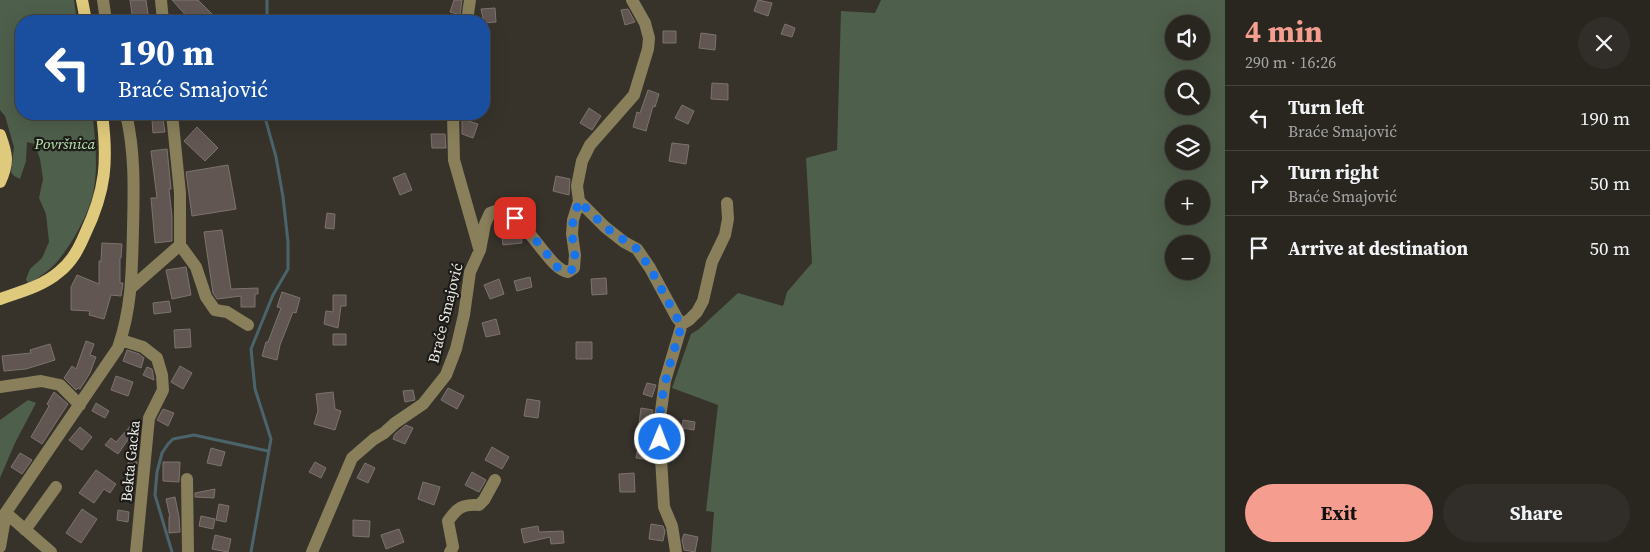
<!DOCTYPE html>
<meta charset="utf-8">
<style>
:root{--surface:#292620;--page:#312e29;--text:#f1f3f6;--muted:#a5a5a5;--line:#45433e;--accent:#f59d8f}
body{margin:0;font-family:"Source Serif 4",serif;background:var(--page);color:var(--text);height:100vh;display:flex;flex-direction:column;font-size:19px;white-space:nowrap}
*{box-sizing:border-box;margin:0}
p{font-size:16px;color:var(--muted)}
.icon{flex:none;width:28px;height:28px;fill:none;stroke:currentColor;stroke-width:2;stroke-linecap:round;stroke-linejoin:round}
.map{position:relative;flex:1;overflow:hidden}
.details{display:flex;flex-direction:column;background:var(--surface);width:425px}
.details>*{flex:none}
.hud{position:absolute;left:15px;top:15px;width:475px;height:105px;border-radius:20px;box-shadow:0 5px 20px #0002,0 0 0 1px var(--line);background:#1a4fa0;color:#fff;overflow:hidden}
.fabs{position:absolute;left:1165px;top:15px;display:grid;gap:10px}
.fabs a{display:grid;place-items:center;width:45px;height:45px;border-radius:50%;background:var(--surface);box-shadow:0 5px 20px #0002,0 0 0 1px var(--line);font-size:25px}
.pin{position:absolute;display:grid;place-items:center;width:42px;height:42px;color:#fff;margin:-21px;border-radius:10px;box-shadow:0 2px 8px #0006}
.me{position:absolute;width:55px;margin:-28px;rotate:1deg;stroke-linejoin:round;filter:drop-shadow(0 0 4px #0008)}
.turn{display:flex;align-items:center;gap:18px;height:105px;padding:0 20px;font-size:22px}
.turn .icon{width:65px;height:65px;stroke-width:2.5}
.turn b{display:block;font-size:35px;line-height:42px}
.round{display:grid;place-items:center;flex:none;width:52px;height:52px;border-radius:26px;background:var(--page)}
.summary{display:flex;align-items:center;justify-content:space-between;height:85px;padding:0 20px}
h1{font-size:30px;font-weight:700;line-height:38px;color:var(--accent)}
.primary-button{display:flex;gap:10px;margin-top:auto;padding:10px 20px}
.primary-button a{flex:1;height:58px;border-radius:30px;background:var(--accent);color:#111;font-size:20px;font-weight:700;line-height:58px;text-align:center}
.primary-button a+a{background:var(--page);color:var(--text)}
ul{padding:0;list-style:none}
li{display:flex;align-items:center;gap:15px;height:65px;padding:0 20px;border-top:1px solid var(--line)}
li div{flex:1}
li b{display:block;font-size:19px}
li em{font-style:normal}
main{display:flex;flex:1;min-height:0}
.map>svg:first-child{display:block}
</style>
<main>
<div class="map">
<svg width="1225" height="552" viewBox="0 0 1225 552">
<rect width="100%" height="100%" fill="#37332b"/>
<path fill="#4e5f4b" fill-rule="evenodd" d="M0 0H74L77 21H21V114H92L93 118C95 141 98 165 94 188 91 211 70 249 53 266 46 273 36 279 28 284L26 279 30 269 42 258 49 242 46 214 39 198 43 179 40 159 35 144 27 142 26 161 20 179 14 176 11 172 14 147 5 116 0 110Z
M881 0H1225V552H711L714 512 706 511 718 405 672 388 691 334 699 329 738 293 783 306 787 292 812 263 806 158 837 150 841 11 875 13ZM1174 24H1201V51H1174ZM1174 79H1201V106H1174ZM1174 134H1201V161H1174ZM1174 189H1201V216H1174ZM1174 244H1201V271H1174Z
M28 400 36 403 15 443 0 478V420Z"/>
<g fill="none" stroke-linecap="round" stroke-linejoin="round">
<path stroke="#4b646b" stroke-width="3" d="M267 21V0
M172 552 155 495 157 472 162 453 168 444 173 439 194 435 268 451
M251 552 271 439 255 389 251 349 273 295 288 269V242L283 197 276 157 264 114"/>
</g>
<path fill="#615652" stroke="#7d736e" d="M130 0H146L149 21H133Z
M172 0H198L219 21H191Z
M454 0H462L460 15 450 12Z
M758 0 772 3 768 16 754 11Z
M495 8 496 22 484 23 481 9Z
M628 9 635 22 625 25 621 10Z
M785 24 795 28 792 37 781 34Z
M663 31H676V43H663Z
M701 33 716 35 715 50 699 48Z
M712 83 728 84V100L711 99Z
M648 90 659 94 655 107 653 106 646 131 633 127 637 112 640 113Z
M682 105 694 111 688 124 675 118Z
M589 108 601 116 592 130 580 123Z
M163 119 165 132 153 133 152 120Z
M462 119 478 124 473 138 462 134Z
M197 127 218 148 205 161 184 141Z
M431 134H445L446 148H432Z
M672 143 689 145 686 164 669 161Z
M167 149 171 189H169L172 217V241L155 243 151 198H157L151 151Z
M228 165 236 209 192 216 186 172Z
M405 173 412 190 400 195 393 178Z
M556 176 570 179 569 195 553 191Z
M327 213 335 214 334 229 325 228Z
M514 229 521 236 522 243 503 245 501 231Z
M222 230 231 289 258 288V294H255V307H241V296L217 299 213 293 204 232Z
M102 243 122 244 121 258H120V283H123L121 296 111 295 104 319 89 315 90 311 71 310V287L77 275 99 284V261H101Z
M186 267 191 295 172 299 166 270Z
M530 277 532 287 517 291 514 281Z
M606 278 607 294 592 295 591 279Z
M499 279 504 294 490 299 484 285Z
M282 292 300 298 296 313 293 312 280 345 277 360 262 356 266 342H268L281 308 277 307Z
M333 295H346V306H341L338 328 324 324 326 311 333 312Z
M169 301 171 312 154 314 153 303Z
M496 319 500 334 486 337 482 323Z
M190 329 191 347 175 348 174 330Z
M333 334H346V345H333Z
M86 341 94 344 90 355 96 357 90 373 80 389 78 388 76 390 64 378 72 366 76 369Z
M576 342H592V359H576Z
M50 344 55 360 26 369 4 371 2 356 31 353 30 350Z
M127 350 139 354 144 358 141 368 123 361Z
M180 366 192 373 183 389 171 382Z
M147 367 152 369 154 380 143 375Z
M116 376 133 382 128 396 111 390Z
M647 383 656 385 652 397 643 394Z
M448 388 464 396 457 409 441 400Z
M413 390 415 400 405 402 403 391Z
M54 392 68 404 42 444 31 437 49 406 47 404Z
M333 392 335 409 341 411 335 430 314 424 318 411 316 394Z
M527 399 540 401 538 418 524 416Z
M96 403 109 411 105 418 92 411Z
M641 408 653 410 651 425 639 424Z
M163 409 174 413 168 426 157 420Z
M683 420 695 422 694 430 682 428Z
M135 421 139 424 118 454 105 445 111 438 116 442Z
M406 425 413 428 405 444 393 439 395 434Z
M80 427 92 437 82 450 69 440Z
M639 442 652 444V460L636 458Z
M492 447 509 457 502 469 485 460Z
M211 448 225 452 221 466 207 463Z
M20 453 32 460 22 474 11 467Z
M129 460 137 462 135 475 126 473Z
M163 462H180L179 482 163 481Z
M315 462 326 468 321 478 309 472Z
M365 463 375 468 368 483 357 478Z
M96 470 116 484 110 493 104 489 94 503 79 493Z
M472 472 486 480 479 492 465 485Z
M634 473 635 492H620L619 474Z
M423 482 440 487 434 505 418 499Z
M215 489 214 498 195 497V493Z
M175 497 179 517 180 532 169 533V517H170L166 499Z
M219 504 229 506 226 522 216 520Z
M82 509 97 519 81 543 66 533Z
M118 510 129 512 128 522 117 520Z
M201 516 215 519 213 529 199 526Z
M353 520 370 521 369 537 353 536Z
M651 524 663 526 665 531 663 541 649 539Z
M538 526 539 532 563 531 564 543 551 544 550 537 524 543 521 529Z
M399 529 404 542 386 549 381 535Z
M684 534 698 537 695 552 684 550 682 540Z
M215 535 231 539 228 552 212 549Z"/>
<g fill="none" stroke-linecap="round" stroke-linejoin="round">
<path stroke="#897f5b" stroke-width="12" d="M103 0 106 21
M161 0 163 21
M467 21 470 0
M172 114 180 193V245L196 267 206 297 215 310 227 312 248 325
M453 114 454 160 479 248
M579 201 605 227 624 242 637 249 650 268 677 318 682 324 689 320 697 312 703 301 712 262 725 235 728 219 727 203
M131 288 180 245
M121 340 143 347 157 358 162 375 163 390 149 418 136 552
M0 387 41 381 60 385 80 405
M187 479 188 552
M6 513 51 552
M0 521 118 348C132 307 132 271 133 228 134 190 135 151 126 114
M25 530 56 487
M0 547 6 513
M312 552 352 458 374 439 384 433 395 423 423 404 446 375 456 349 464 315 470 272 480 250 485 224 490 213 499 210C530 220 548 269 568 272L574 268 575 255 572 234 573 220 579 201 577 186 582 161 590 145 634 95 648 49 649 38 645 23 632 0
M450 552 453 547 448 521C457 508 462 504 479 505L484 500 495 480
M676 552 672 526 664 507 659 426 665 381 682 324"/>
<path stroke="#dec97c" stroke-width="12" d="M82 0 86 21
M0 135C7 154 9 162 0 182
M0 299C20 292 43 286 59 272 72 262 79 248 85 234 106 190 108 161 102 114"/>
</g>
<g fill="none" stroke-linecap="round" stroke-linejoin="round">
<path stroke="#1a73e8" stroke-width="9" stroke-dasharray="0 16.2" d="M515 218 531 234 558 268C564 272 568 273 574 268L576 264 572 234 573 220 579 201 605 227 637 249 650 268 677 318 682 324C671 361 657 399 660 439"/>
</g>
<g text-anchor="middle" dominant-baseline="central" stroke-width="4.5" stroke-linejoin="round" paint-order="stroke">
<g font-size="15" font-style="italic" fill="#bbe8b2" stroke="#1d1b18">
<text x="65" y="143">Površnica</text>
</g>
<g font-size="15" fill="#efede7" stroke="#1d1b18">
<text transform="translate(445 313) rotate(-76)">Braće Smajović</text>
<text transform="translate(130 461) rotate(-84)">Bekta Gacka</text>
</g>
</g>
</svg>
<div class="fabs">
<a><svg class="icon" aria-label="sound" viewBox="0 0 24 24"><path d="M4 9h4l5-4v14l-5-4H4zM17 9q2 3 0 6"/></svg></a>
<a><svg class="icon" aria-label="search" viewBox="0 0 24 24"><circle cx="10" cy="10" r="6"/><path d="M15 15l6 6"/></svg></a>
<a><svg class="icon" aria-label="layers" viewBox="0 0 24 24"><path d="M12 4l9 5-9 5-9-5zM3 14l9 5 9-5"/></svg></a>
<a>+</a>
<a>−</a>
</div>
<div class="pin" style="left:515px;top:218px;background:#d93025"><svg class="icon" aria-label="arrive" viewBox="0 0 24 24"><path d="M6 21V4h12l-3 4 3 4H6"/></svg></div>
<svg class="me" style="left:660px;top:439px" viewBox="-20 -20 40 40"><circle r="17" fill="#1a73e8" stroke="#fff" stroke-width="3"/><path d="M0-11L8 9 0 5-8 9z" fill="#fff"/></svg>
<div class="hud">
<div class="turn"><svg class="icon" aria-label="left" viewBox="0 0 24 24"><path d="M17 20v-9H6M10 6l-5 5 5 5"/></svg><div><b>190 m</b>Braće Smajović</div></div>
</div>
</div>
<section class="details">
<div class="summary"><div><h1>4 min</h1><p>290 m · 16:26</p></div><a class="round"><svg class="icon" aria-label="close" viewBox="0 0 24 24"><path d="M6 6l12 12M18 6L6 18"/></svg></a></div>
<ul>
<li><svg class="icon" aria-label="left" viewBox="0 0 24 24"><path d="M17 20v-9H6M10 6l-5 5 5 5"/></svg><div><b>Turn left</b><p>Braće Smajović</p></div><em>190 m</em></li>
<li><svg class="icon" aria-label="right" viewBox="0 0 24 24"><path d="M7 20v-9h11M14 6l5 5-5 5"/></svg><div><b>Turn right</b><p>Braće Smajović</p></div><em>50 m</em></li>
<li><svg class="icon" aria-label="arrive" viewBox="0 0 24 24"><path d="M6 21V4h12l-3 4 3 4H6"/></svg><div><b>Arrive at destination</b></div><em>50 m</em></li>
</ul>
<div class="primary-button"><a>Exit</a><a>Share</a></div>
</section>
</main>
